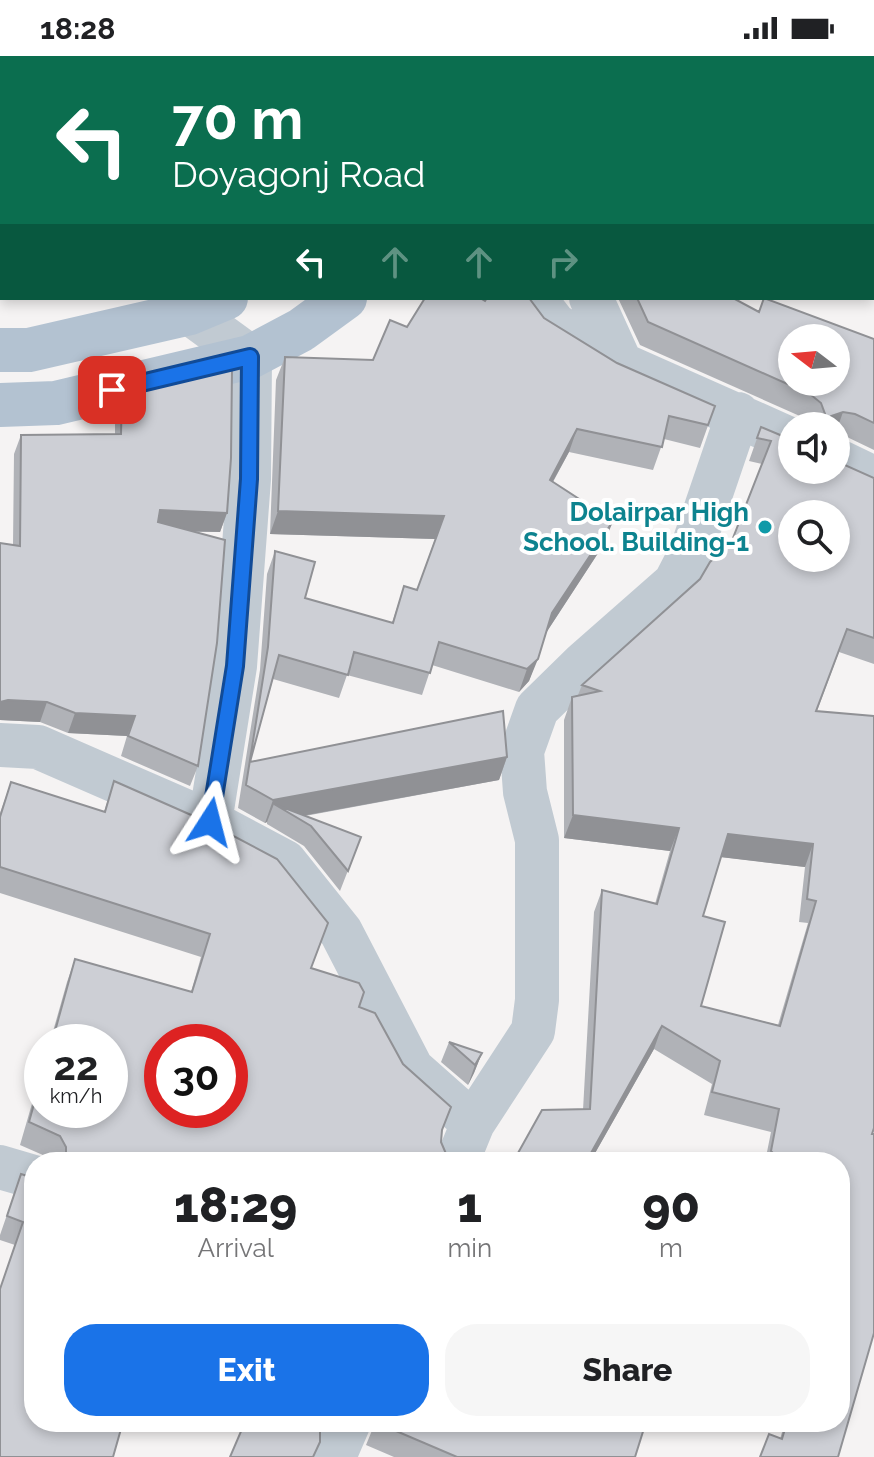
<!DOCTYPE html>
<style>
:root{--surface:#fff;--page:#f6f6f6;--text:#202124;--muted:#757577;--accent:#1a73e8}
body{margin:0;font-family:Raleway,sans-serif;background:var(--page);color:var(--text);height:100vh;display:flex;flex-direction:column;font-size:30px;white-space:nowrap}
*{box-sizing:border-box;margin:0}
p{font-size:26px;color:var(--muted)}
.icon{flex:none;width:44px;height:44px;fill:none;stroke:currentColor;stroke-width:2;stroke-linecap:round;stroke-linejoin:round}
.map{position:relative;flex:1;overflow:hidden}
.drawer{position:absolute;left:24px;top:1096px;width:826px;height:280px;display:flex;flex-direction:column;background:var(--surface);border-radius:32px;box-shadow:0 4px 12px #0003}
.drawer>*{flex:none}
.guide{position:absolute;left:0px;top:0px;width:874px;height:244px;box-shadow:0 4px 12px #0003;background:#0b6e4f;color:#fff;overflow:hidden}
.needle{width:52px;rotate:286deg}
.tools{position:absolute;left:778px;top:268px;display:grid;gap:16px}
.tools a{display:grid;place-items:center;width:72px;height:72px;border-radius:50%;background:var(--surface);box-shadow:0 4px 12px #0003;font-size:40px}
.speed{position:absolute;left:24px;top:968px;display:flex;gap:16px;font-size:40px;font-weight:700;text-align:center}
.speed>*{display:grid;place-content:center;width:104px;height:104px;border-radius:50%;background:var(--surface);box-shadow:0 4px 12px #0003;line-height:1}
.speed small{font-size:20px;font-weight:400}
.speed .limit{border:12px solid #d22;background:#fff;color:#111}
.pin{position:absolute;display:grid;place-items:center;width:68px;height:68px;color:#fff;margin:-34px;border-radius:16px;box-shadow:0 4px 12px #0006}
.me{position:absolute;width:88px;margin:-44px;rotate:9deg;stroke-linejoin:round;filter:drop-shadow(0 0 6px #0008)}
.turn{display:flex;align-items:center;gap:28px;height:168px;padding:0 40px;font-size:36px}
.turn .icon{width:104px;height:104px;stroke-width:2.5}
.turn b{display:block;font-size:56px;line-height:68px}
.lanes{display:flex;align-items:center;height:76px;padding:0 40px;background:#0003;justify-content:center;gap:40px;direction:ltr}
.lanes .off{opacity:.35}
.eta{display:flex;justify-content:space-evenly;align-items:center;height:136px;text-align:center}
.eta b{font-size:48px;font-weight:800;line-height:56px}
.button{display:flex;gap:16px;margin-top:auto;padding:16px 40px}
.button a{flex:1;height:92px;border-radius:32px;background:var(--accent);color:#fff;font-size:32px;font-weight:800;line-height:92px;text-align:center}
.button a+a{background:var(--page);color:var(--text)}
.status{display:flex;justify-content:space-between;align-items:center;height:56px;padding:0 40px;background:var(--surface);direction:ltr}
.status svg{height:22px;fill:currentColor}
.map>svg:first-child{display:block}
</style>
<div class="status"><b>18:28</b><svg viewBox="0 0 49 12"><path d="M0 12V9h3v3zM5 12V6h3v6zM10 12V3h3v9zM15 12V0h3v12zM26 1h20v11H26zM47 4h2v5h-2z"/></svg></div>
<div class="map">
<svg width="874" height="1401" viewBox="0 0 874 1401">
<rect width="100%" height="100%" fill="#f5f3f3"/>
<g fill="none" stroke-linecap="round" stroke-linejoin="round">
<path stroke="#c1cad2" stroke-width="44" d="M642 2 643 0
M534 242 555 269 621 308
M591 242 621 308 792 384
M190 257 250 301 249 423 235 610 210 766 285 806 341 876 412 1013 473 1067 457 1106
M836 404 874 422
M0 689 38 691 210 766
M473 1067 533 975 537 944V784L525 736 522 695 537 653 584 607 675 527 691 496 738 358
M0 1111 34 1121
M334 1401 349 1366"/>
<path stroke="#b3c2d1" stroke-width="44" d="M466 2 468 0
M544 2 546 0
M0 294H29L190 257 226 242
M0 349 56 347 250 301 301 274 345 242"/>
</g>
<path fill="#b0b2b7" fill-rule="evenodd" d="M0 0 2 2V104L0 103Z
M2 165V209L0 208V172Z
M618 242H733L759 256 874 283V394L847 381 836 379V370H813L802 361 640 289Z
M485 245 544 262 617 307 715 350 700 392 664 383 653 414 569 396 553 426 604 488 546 577 529 625 519 636 432 609 422 639 347 619 339 642 273 623 250 706 507 701 499 724 305 760 361 781 340 835 304 790 267 768V766L265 767 238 752 260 614 267 518 275 495 305 542 392 567 404 530 417 534 435 483 270 478 276 324 285 301 373 304 407 271Z
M122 339 227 457 220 476H194L198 710 190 730 121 700 127 680 68 677 40 666 0 664V487L13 489 14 398 21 379 115 378V359Z
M761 371 874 422V608L839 596 817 655 872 1078 838 1401 780 1383 785 1366H840V1106H765L771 1076 704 1059 712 1028 654 993 590 1106 583 1054 594 856 602 834 655 848 670 795 564 782V664L572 641 578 639 582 629 700 523 731 487 762 408 749 405ZM721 801 805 811 799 866 808 867 778 969 701 950 703 860Z
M114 725 312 912 359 951 442 1077 441 1086 445 1106H53L52 1103 20 1089 42 1013V1054L110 986H50L67 926 75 903 191 936 201 901 0 837V757L11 726 104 756Z
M449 986 482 997 474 1017 468 1029 441 1006Z
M21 1118 113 1401 15 1189 0 1184V1179Z
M373 1366H646L635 1401H394L366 1389 373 1372Z"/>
<path fill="#909195" d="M843 356 836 376V370H823L831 360Z
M577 373 569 396 541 447 550 424Z
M160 454 227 457 220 476 153 474Z
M278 455 444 460 435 483 270 478Z
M613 465 604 488 544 580 552 557Z
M538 603 529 625 519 636 527 613Z
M8 644 47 646 40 666 0 664V646Z
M75 657 135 660 127 680 68 677Z
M507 701 499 724 296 761 274 748 267 766 265 767 273 744Z
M573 759 679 772 670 795 564 782Z
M728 778 813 788 805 811 720 801Z
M662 970 654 993 590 1106H586Z
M482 997 474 1017 468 1029 475 1009Z"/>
<path fill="#cdcfd5" stroke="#909195" stroke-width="2" fill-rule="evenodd" d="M0 0H323L327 2H2V81L0 80Z
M2 169V186L0 185V175Z
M425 242H480L485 245 487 242H529L544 262 617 307 715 350 708 369 669 360 662 391 577 373 550 424 613 465 552 557 538 603 527 613 439 586 430 617 354 596 348 619 279 599 250 706 503 655 507 701 273 744 246 729 268 591 275 495 315 506 305 542 393 567 404 530 417 534 444 460 278 455 285 301 373 304 390 264 407 271Z
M637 242H733L759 256 764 242 874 283V367L855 358 843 356 831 360 824 368 825 358 821 347 810 338 648 266ZM792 282H836V326H792Z
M232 313 231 402 227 457 160 454 158 466 225 484 217 587 198 710 128 680 135 660 75 657 47 646 8 644 0 646V487L20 490 21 379 121 378 122 339Z
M761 371 792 384V414H836V405L874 422V582L847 573 816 655 874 660V1072L872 1078H874V1277L838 1401H760L769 1378 782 1383 787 1366H840V1181L842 1175 840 1174V1106H781L771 1095 779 1053 712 1036 720 1005 662 970 586 1106H513L542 1054 590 1053 602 834 657 848 679 772 573 759 572 641 600 635 582 629 700 523 710 506 731 487 771 385 757 382ZM792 458H836V502H792ZM728 778 813 788 807 843 816 845 780 970 701 950 725 866 703 860Z
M114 725 207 766 277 803 328 867 311 912 359 927 364 936 359 951 375 957 403 1008 451 1051 442 1074 441 1086 447 1100 445 1106H66V1091L60 1080 29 1066 42 1019V1054H110V986H52L75 903 192 936 210 878 0 811V761L11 726 105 756ZM162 986H230V1054H162Z
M274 748 361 781 348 815 311 770Z
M449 986 482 997 475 1009Z
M21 1118 34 1122V1366H123L113 1401H0V1233L23 1166 7 1160Z
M245 1366H320V1386L313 1401H230Z
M375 1366H646L635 1401H457Z"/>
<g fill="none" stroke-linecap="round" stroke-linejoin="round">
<defs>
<path id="route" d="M112 334 250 301 249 423 235 610 210 766"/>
</defs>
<use href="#route" stroke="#114b97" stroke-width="20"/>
<use href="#route" stroke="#1a73e8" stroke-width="14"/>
</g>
<circle fill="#0f9aa8" stroke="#fff" stroke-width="3" cx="765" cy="471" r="8"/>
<g text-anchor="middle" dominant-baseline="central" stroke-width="8" stroke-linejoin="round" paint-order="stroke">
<g font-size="26" font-weight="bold" fill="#0d838f" stroke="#fff" text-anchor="end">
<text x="749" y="456">Dolairpar High<tspan x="749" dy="30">School. Building-1</tspan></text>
</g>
</g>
</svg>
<div class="tools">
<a><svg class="needle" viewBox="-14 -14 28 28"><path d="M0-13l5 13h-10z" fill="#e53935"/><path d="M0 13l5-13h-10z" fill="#757577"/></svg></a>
<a><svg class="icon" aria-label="sound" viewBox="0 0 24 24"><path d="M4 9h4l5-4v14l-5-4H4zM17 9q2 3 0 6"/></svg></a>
<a><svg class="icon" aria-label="search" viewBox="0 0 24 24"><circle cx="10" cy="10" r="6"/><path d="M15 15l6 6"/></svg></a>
</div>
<div class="speed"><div>22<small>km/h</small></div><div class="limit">30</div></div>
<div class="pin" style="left:112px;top:334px;background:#d93025"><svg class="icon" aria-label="arrive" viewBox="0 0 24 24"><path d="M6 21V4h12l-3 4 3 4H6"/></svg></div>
<svg class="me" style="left:210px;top:766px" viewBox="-20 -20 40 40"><path d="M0-17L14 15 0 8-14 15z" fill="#1a73e8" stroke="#fff" stroke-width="4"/></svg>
<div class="guide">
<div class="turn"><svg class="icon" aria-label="left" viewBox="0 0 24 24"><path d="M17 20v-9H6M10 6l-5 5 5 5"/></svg><div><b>70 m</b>Doyagonj Road</div></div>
<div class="lanes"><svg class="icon" aria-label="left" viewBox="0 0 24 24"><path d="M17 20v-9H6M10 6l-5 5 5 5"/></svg><svg class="icon off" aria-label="ahead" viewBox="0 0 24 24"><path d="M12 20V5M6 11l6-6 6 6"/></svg><svg class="icon off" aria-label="ahead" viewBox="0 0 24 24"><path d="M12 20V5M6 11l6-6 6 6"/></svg><svg class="icon off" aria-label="right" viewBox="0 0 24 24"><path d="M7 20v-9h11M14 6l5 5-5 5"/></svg></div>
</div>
<section class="drawer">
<div class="eta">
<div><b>18:29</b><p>Arrival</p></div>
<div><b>1</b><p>min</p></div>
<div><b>90</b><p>m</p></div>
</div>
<div class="button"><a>Exit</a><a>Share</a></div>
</section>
</div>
